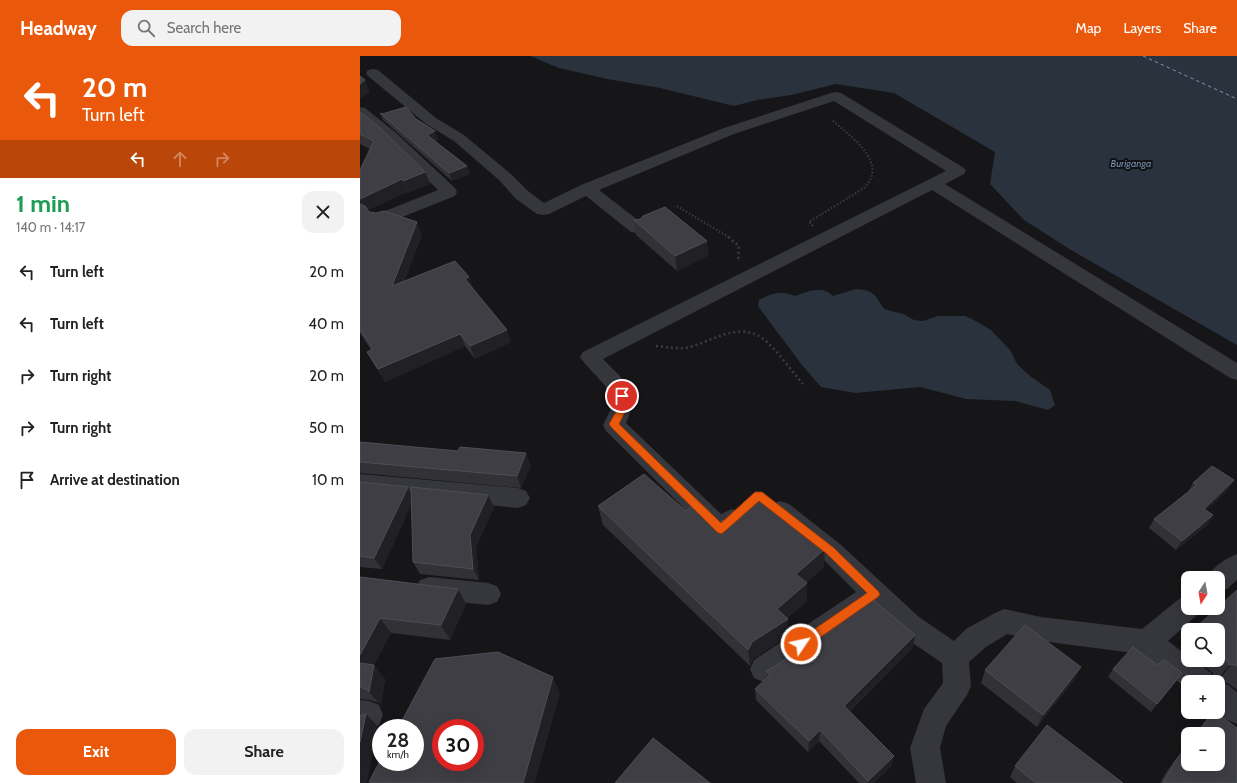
<!DOCTYPE html>
<meta charset="utf-8">
<style>
:root{--surface:#fff;--page:#f2f2f2;--text:#222;--muted:#767676;--accent:#ea580c}
body{margin:0;font-family:Cabin,sans-serif;background:var(--page);color:var(--text);height:100vh;display:flex;flex-direction:column;font-size:15px;white-space:nowrap}
*{box-sizing:border-box;margin:0}
p{font-size:13px;color:var(--muted)}
.icon{flex:none;width:22px;height:22px;fill:none;stroke:currentColor;stroke-width:2;stroke-linecap:round;stroke-linejoin:round}
.map{position:relative;flex:1;overflow:hidden}
.drawer{display:flex;flex-direction:column;background:var(--surface);width:360px}
.drawer>*{flex:none}
.top-card{background:#ea580c;color:#fff;overflow:hidden}
.needle{width:26px;rotate:191deg}
.fabs{position:absolute;left:821px;top:515px;display:grid;gap:8px}
.fabs a{display:grid;place-items:center;width:44px;height:44px;border-radius:8px;background:var(--surface);box-shadow:0 4px 16px #0002;font-size:20px}
.speed{position:absolute;left:12px;top:663px;display:flex;gap:8px;font-size:20px;font-weight:700;text-align:center}
.speed>*{display:grid;place-content:center;width:52px;height:52px;border-radius:50%;background:var(--surface);box-shadow:0 4px 16px #0002;line-height:1}
.speed small{font-size:10px;font-weight:400}
.speed .limit{border:6px solid #d22;background:#fff;color:#111}
.pin{position:absolute;display:grid;place-items:center;width:34px;height:34px;color:#fff;margin:-17px;border:2px solid #fff;border-radius:50%;box-shadow:0 1px 4px #0007}
.me{position:absolute;width:44px;margin:-22px;rotate:56deg;stroke-linejoin:round;filter:drop-shadow(0 0 3px #0008)}
.turn{display:flex;align-items:center;gap:14px;height:84px;padding:0 16px;font-size:18px}
.turn .icon{width:52px;height:52px;stroke-width:2.5}
.turn b{display:block;font-size:28px;line-height:34px}
.lanes{display:flex;align-items:center;height:38px;padding:0 16px;background:#0003;justify-content:center;gap:20px;direction:ltr}
.lanes .off{opacity:.35}
.round{display:grid;place-items:center;flex:none;width:42px;height:42px;border-radius:12px;background:var(--page)}
.headline{display:flex;align-items:center;justify-content:space-between;height:68px;padding:0 16px}
h1{font-size:24px;font-weight:700;line-height:30px;color:#1e9e55}
.button{display:flex;gap:8px;margin-top:auto;padding:8px 16px}
.button a{flex:1;height:46px;border-radius:12px;background:var(--accent);color:#fff;font-size:16px;font-weight:700;line-height:46px;text-align:center}
.button a+a{background:var(--page);color:var(--text)}
ul{padding:0;list-style:none}
li{display:flex;align-items:center;gap:12px;height:52px;padding:0 16px}
li div{flex:1}
li b{display:block;font-size:15px}
li em{font-style:normal}
header{display:flex;align-items:center;gap:24px;box-sizing:border-box;height:56px;padding:0 20px;background:var(--accent);color:#fff}
header strong{font-size:19px}
nav{display:flex;gap:22px;margin-inline-start:auto;font-size:14px}
.search{width:280px;height:36px;background:var(--page);display:flex;align-items:center;gap:10px;box-sizing:border-box;padding:0 14px;border-radius:12px;color:var(--muted);font-size:15px}
main{display:flex;flex:1;min-height:0}
.map>svg:first-child{display:block}
</style>
<header>
<strong>Headway</strong>
<div class="search"><svg class="icon" aria-label="search" viewBox="0 0 24 24"><circle cx="10" cy="10" r="6"/><path d="M15 15l6 6"/></svg>Search here</div>
<nav><a>Map</a><a>Layers</a><a>Share</a></nav>
</header>
<main>
<section class="drawer">
<div class="top-card">
<div class="turn"><svg class="icon" aria-label="left" viewBox="0 0 24 24"><path d="M17 20v-9H6M10 6l-5 5 5 5"/></svg><div><b>20 m</b>Turn left</div></div>
<div class="lanes"><svg class="icon" aria-label="left" viewBox="0 0 24 24"><path d="M17 20v-9H6M10 6l-5 5 5 5"/></svg><svg class="icon off" aria-label="ahead" viewBox="0 0 24 24"><path d="M12 20V5M6 11l6-6 6 6"/></svg><svg class="icon off" aria-label="right" viewBox="0 0 24 24"><path d="M7 20v-9h11M14 6l5 5-5 5"/></svg></div>
</div>
<div class="headline"><div><h1>1 min</h1><p>140 m · 14:17</p></div><a class="round"><svg class="icon" aria-label="close" viewBox="0 0 24 24"><path d="M6 6l12 12M18 6L6 18"/></svg></a></div>
<ul>
<li><svg class="icon" aria-label="left" viewBox="0 0 24 24"><path d="M17 20v-9H6M10 6l-5 5 5 5"/></svg><div><b>Turn left</b></div><em>20 m</em></li>
<li><svg class="icon" aria-label="left" viewBox="0 0 24 24"><path d="M17 20v-9H6M10 6l-5 5 5 5"/></svg><div><b>Turn left</b></div><em>40 m</em></li>
<li><svg class="icon" aria-label="right" viewBox="0 0 24 24"><path d="M7 20v-9h11M14 6l5 5-5 5"/></svg><div><b>Turn right</b></div><em>20 m</em></li>
<li><svg class="icon" aria-label="right" viewBox="0 0 24 24"><path d="M7 20v-9h11M14 6l5 5-5 5"/></svg><div><b>Turn right</b></div><em>50 m</em></li>
<li><svg class="icon" aria-label="arrive" viewBox="0 0 24 24"><path d="M6 21V4h12l-3 4 3 4H6"/></svg><div><b>Arrive at destination</b></div><em>10 m</em></li>
</ul>
<div class="button"><a>Exit</a><a>Share</a></div>
</section>
<div class="map">
<svg width="877" height="727" viewBox="0 0 877 727">
<rect width="100%" height="100%" fill="#161518"/>
<path fill="#2a333d" d="M170 0H877V289L711 194 664 164 630 128 635 96 534 37 476 28 431 39 397 44 374 50 300 32 247 23 199 12Z
M496 233C514 234 515 239 524 253L543 258 554 264 563 265 578 260H605L614 264 631 274 650 294 657 308 670 320 690 334 695 349 688 354 655 345 606 343 560 331 495 337 461 331 442 309 406 261 398 250 399 244C412 237 421 234 435 240 448 236 461 228 473 240Z"/>
<g fill="none" stroke-linecap="round" stroke-linejoin="round">
<path stroke="#7a94b7" stroke-width="1" stroke-dasharray="3.5 3" stroke-linecap="butt" d="M783 0 877 43"/>
<path stroke="#3c3d44" stroke-width="2" stroke-dasharray="1.5 2" stroke-linecap="butt" d="M317 150 370 182
M453 170 449 166 504 132C530 107 490 80 472 64"/>
<path stroke="#3c3d44" stroke-width="2.5" stroke-dasharray="2 3" stroke-linecap="butt" d="M368 181 379 190 378 206
M296 290C306 291 316 293 326 292 349 287 373 268 397 279 411 285 432 316 443 328"/>
<path fill="#36363d" fill-rule="evenodd" d="M13 13 18 14 76 62 104 79 151 118 168 135 184 147 221 129 364 72 471 37 476 36 481 37 604 112 606 115 604 118 585 128 877 307V324L870 322 572 134 243 303C265 326 281 334 266 367L361 458 372 453 381 456 384 463C377 477 368 485 352 480L246 375 243 369C247 361 252 353 252 345 252 331 227 313 220 301L223 296 586 115 474 45 374 78 239 134 283 168 286 172 283 176 277 177 271 176 226 140 189 158 183 159 177 158 156 143 139 124 94 85 66 68 8 20 6 17 8 14Z
M0 51 5 52 35 76 95 132 97 136 95 140 27 167 21 168 15 167 12 163 15 159 78 134 25 82 0 62Z
M0 418 158 432 166 435 170 442 166 449 158 452 0 436Z
M420 445 429 448 480 488 559 561 594 585 606 573 635 557 644 553 681 561 782 573 819 543 828 539V552H841L837 559 808 585 828 600V604H834L851 617 855 626H828V633L781 598 681 585 647 578 626 591 609 606 611 630 607 639 586 670 580 692 586 727H556L550 692 564 653 583 627 582 607 541 579 514 553 414 622 404 626 394 622 390 613 394 604 496 536 462 502 411 462 408 455 411 448Z
M877 498V524L867 533 858 536V522H847C852 511 866 502 877 498Z
M69 521 128 527 137 530 141 538 137 546 128 549 69 543 60 540 56 532 60 524Z
M858 625 868 629 877 636V668L867 664 857 656 858 626H857Z
M0 644 9 645 19 649 23 659 19 669 9 673 0 672Z"/>
</g>
<path fill="#323136" d="M0 56 65 116 70 128 48 137 47 136 8 154 9 156 62 179 44 225 109 221 113 233 151 286 115 303 105 290 25 326 14 308 7 296 11 294 0 277V114L10 93 0 88Z
M20 57 22 58 56 63 75 75 78 83 75 85 107 110 110 118 92 125 23 64Z
M274 164 349 199 317 215 276 179Z
M0 386 171 409 161 432 0 417Z
M0 426 51 437 134 451 116 491 119 524 60 518 53 506 51 449 22 513 0 511Z
M833 427 868 434 846 454 853 459 847 469 816 494 789 472 794 463 828 436Z
M238 450 326 455 358 466 443 471V475L464 511 446 527 447 545 427 562 428 580 393 603 390 610 243 469Z
M0 521 98 533 106 548 90 584 31 577 14 609 25 623 21 650 19 647 10 644 0 643Z
M877 534V634L869 628 859 624 856 625 852 616 836 604H858V574Z
M828 581V598L820 592Z
M553 592 490 655 534 700 531 710 514 727H499L459 685 448 696 396 644 395 633 406 623V615Z
M797 609 822 617 791 656 748 621 753 613Z
M625 614 714 624 677 671 621 627Z
M853 656 877 727H800L807 715 828 687V708L858 678H835Z
M655 710 763 727H657L650 721Z"/>
<path fill="#212024" d="M5 24 10 36 0 43V28Z
M75 75 78 83 70 87 67 79Z
M107 110 110 118 92 125 89 117Z
M65 116 70 128 48 137 43 125Z
M42 123 47 136 0 158V143Z
M57 166 62 179 38 243 32 230Z
M347 185 349 199 317 215 315 200Z
M109 221 113 234 105 223Z
M147 274 151 286 115 303 110 290Z
M100 278 105 290 25 326 18 313Z
M166 397 171 409 161 432 157 420Z
M874 424 868 434 838 462 844 453Z
M48 431 54 443 22 513 14 502Z
M128 439 134 451 116 491 119 524 113 513 110 479Z
M853 459 847 469 816 494 822 485Z
M465 493 464 511 436 535V518Z
M447 527V545L423 565 428 563V580L393 603 390 610 388 594 392 586 417 553Z
M98 533 106 548 90 584 81 569Z
M20 562 31 577 14 609 25 623 21 650 9 636 0 612V599Z
M555 579 553 592 483 661 484 650Z
M872 608 859 624 856 625 869 609Z
M721 611 714 624 677 671 683 659Z
M822 617 816 626 791 656 797 648Z
M193 621 200 637 175 727H163Z
M6 658 18 671 7 727H0V686Z
M460 674 459 685 448 696 449 685Z
M534 700 531 710 514 727H508V725Z"/>
<path fill="#3e3e44" stroke="#4e4f56" fill-rule="evenodd" d="M0 20 5 24 0 28Z
M46 51 56 63 75 75 67 79 107 110 89 117 20 57 22 58Z
M0 56 19 71 65 116 43 125 42 123 0 143V114L14 85 0 78Z
M0 148 5 150 9 156 16 157 24 155 57 166 32 230 95 205 109 221 105 223 147 274 110 290 100 278 18 313 7 296 13 293 0 274Z
M305 151 347 185 315 200 274 164 281 163 283 160Z
M0 386 98 395 100 391 166 397 157 420 0 406Z
M852 410 874 424 844 453 853 459 822 485 794 463 837 429 833 427Z
M284 418 326 455 335 449 349 463 358 466 369 463 399 437 443 471 440 473 465 493 436 518 447 527 417 553 428 563 392 586 388 594 238 450Z
M0 426 48 431 14 502 0 500Z
M51 431 128 439 110 479 113 513 53 506Z
M0 521 98 533 81 569 20 562 0 599Z
M877 534V610L872 608 869 609 865 600 858 594V574H833Z
M513 544 555 579 484 650 534 700 508 725 460 674 449 685 395 633 410 619 406 615 414 611Z
M665 569 721 611 683 659 625 614Z
M773 591 797 609 804 604 822 617 797 648 753 613Z
M138 596 193 621 163 727H16L9 726 21 703V706H55V672H38L75 603ZM81 672H115V706H81Z
M0 607 14 609 9 636 8 634 0 631Z
M853 656H855L877 672V727H803L816 704 828 689V708H858V678H836Z
M6 658 0 686V660Z
M687 669 763 727H676L655 710Z
M293 682 350 727H255Z"/>
<path fill="#ea580c" stroke="#983908" d="M262 337 267 340 266 354 259 368 361 467 395 436H402L474 492 518 535 520 538 518 541 445 592 441 593 437 592 435 588 437 585 507 537 467 498 399 445 364 476 361 478 357 476 251 371 249 368 257 354 258 340Z"/>
<g text-anchor="middle" dominant-baseline="central" stroke-width="4" stroke-linejoin="round" paint-order="stroke">
<g font-size="10" font-style="italic" fill="#7a94b7" stroke="#111013">
<text x="771" y="107">Buriganga</text>
</g>
</g>
</svg>
<div class="fabs">
<a><svg class="needle" viewBox="-14 -14 28 28"><path d="M0-13l5 13h-10z" fill="#e53935"/><path d="M0 13l5-13h-10z" fill="#767676"/></svg></a>
<a><svg class="icon" aria-label="search" viewBox="0 0 24 24"><circle cx="10" cy="10" r="6"/><path d="M15 15l6 6"/></svg></a>
<a>+</a>
<a>−</a>
</div>
<div class="speed"><div>28<small>km/h</small></div><div class="limit">30</div></div>
<div class="pin" style="left:262px;top:340px;background:#d93025"><svg class="icon" aria-label="arrive" viewBox="0 0 24 24"><path d="M6 21V4h12l-3 4 3 4H6"/></svg></div>
<svg class="me" style="left:441px;top:588px" viewBox="-20 -20 40 40"><circle r="17" fill="#ea580c" stroke="#fff" stroke-width="3"/><path d="M0-11L8 9 0 5-8 9z" fill="#fff"/></svg>
</div>
</main>
